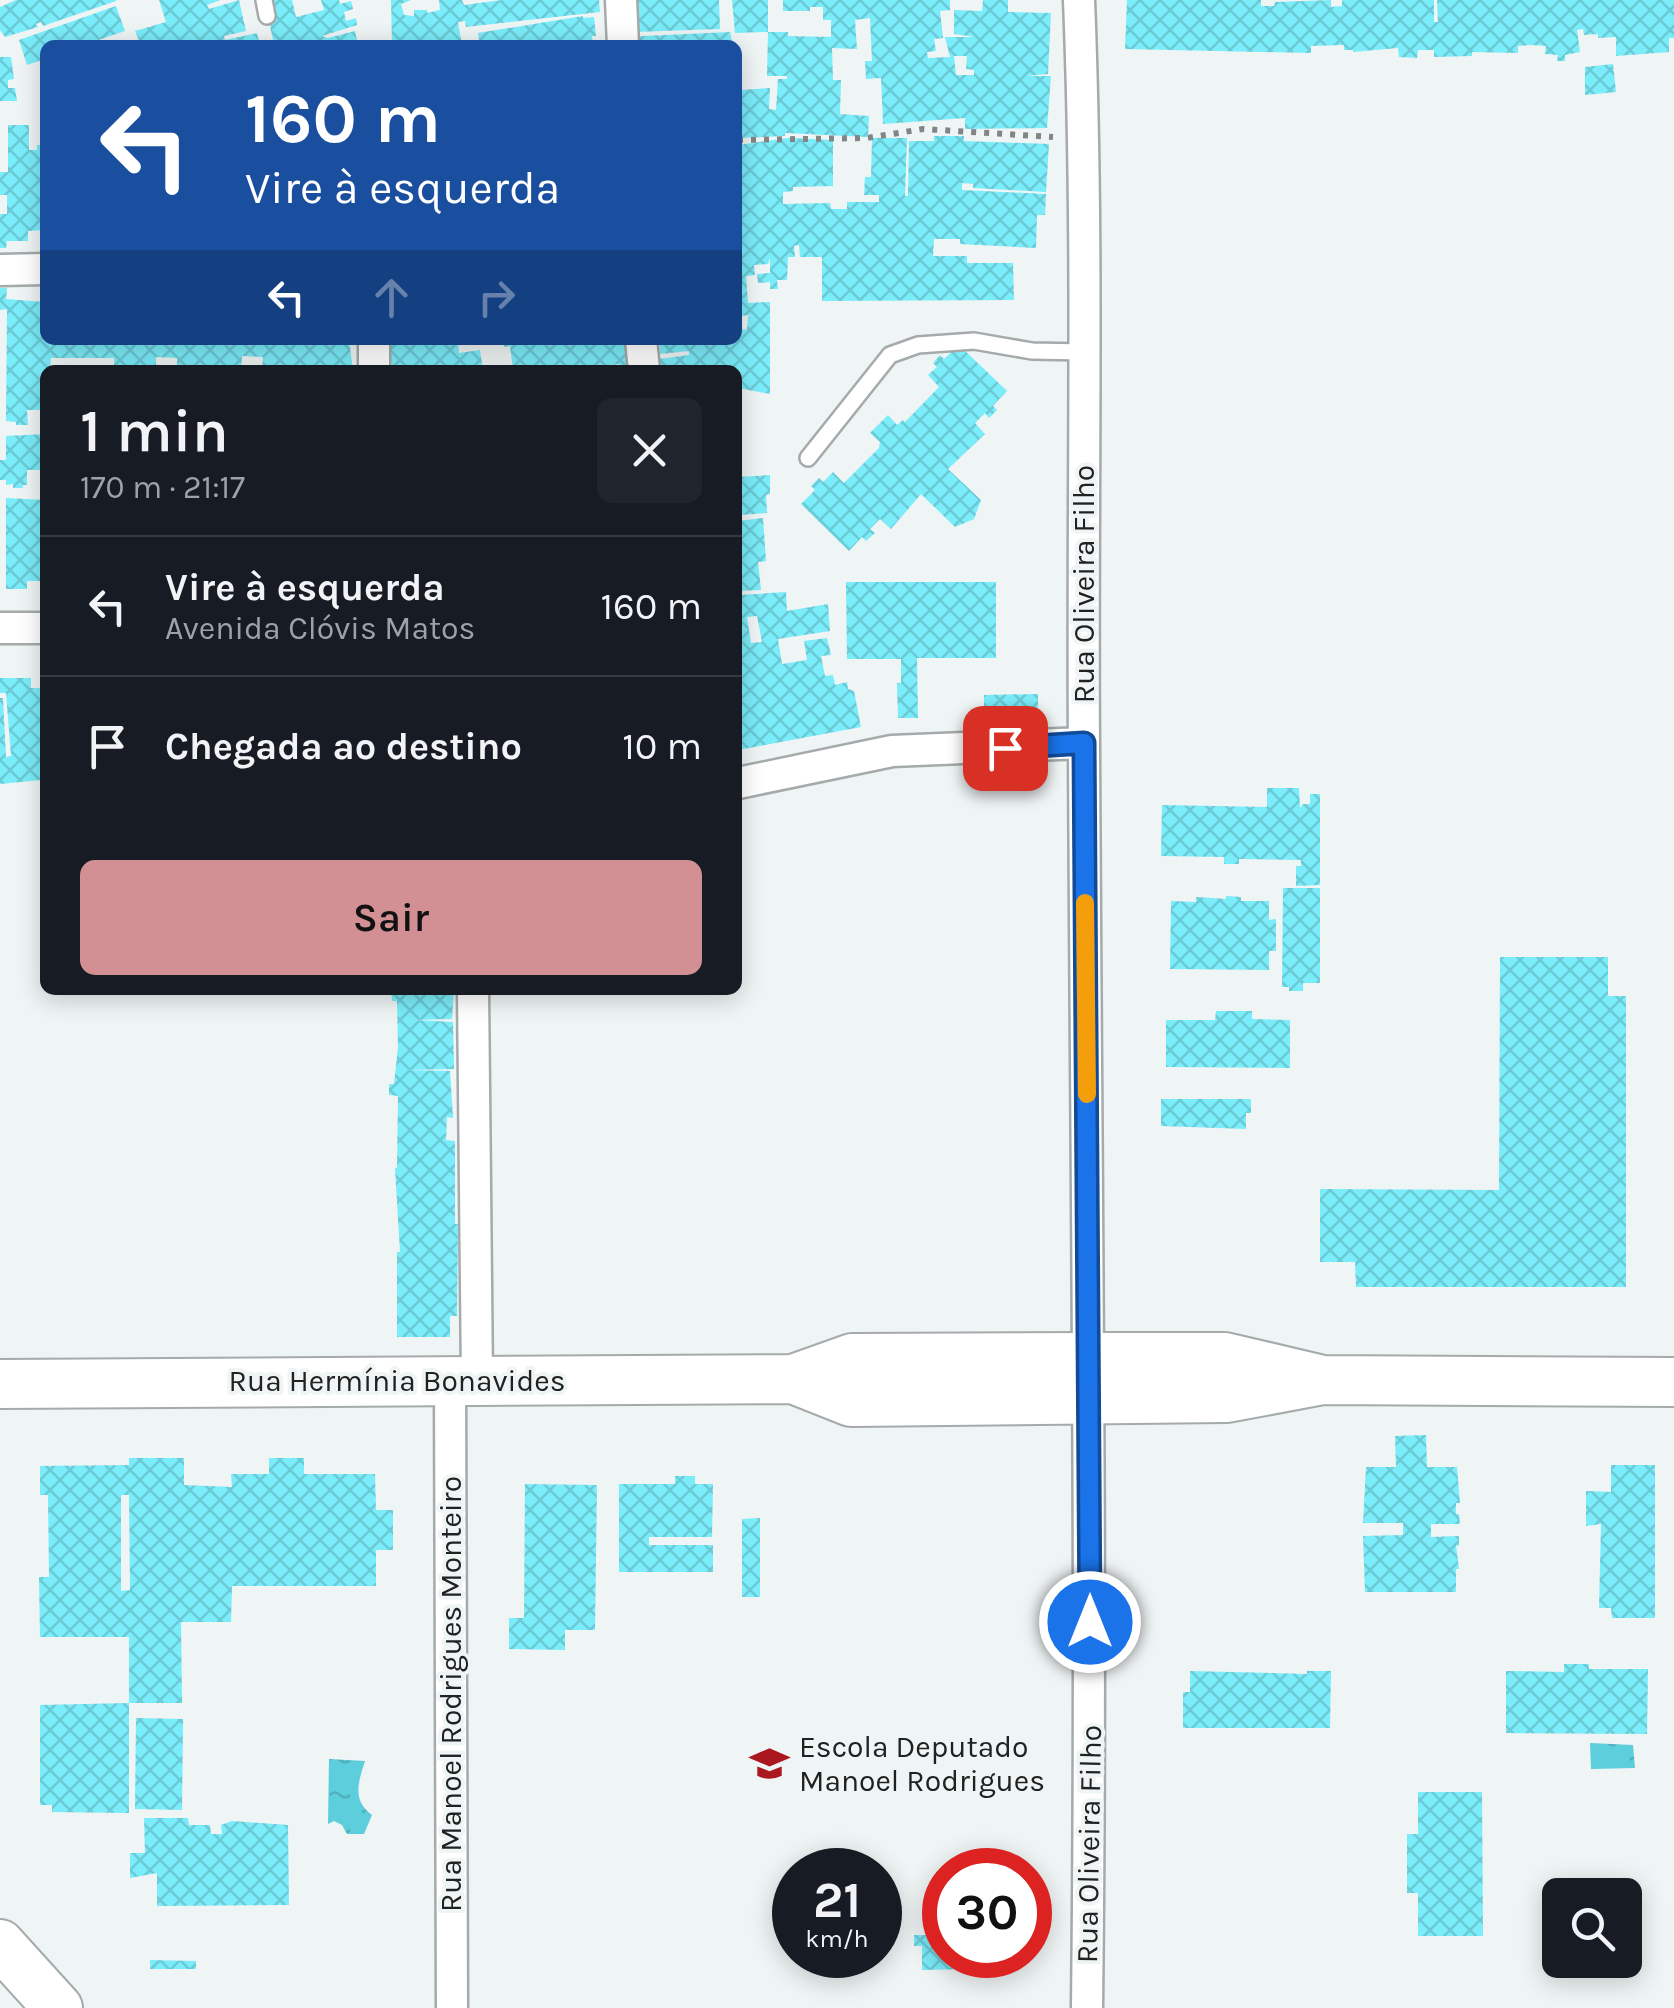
<!DOCTYPE html>
<html lang="pt">
<meta charset="utf-8">
<style>
:root{--surface:#171b24;--page:#20242c;--text:#f1f3f6;--muted:#9ea1a6;--line:#363941;--accent:#d29095}
body{margin:0;font-family:Karla,sans-serif;background:var(--page);color:var(--text);height:100vh;display:flex;flex-direction:column;font-size:38px;white-space:nowrap}
*{box-sizing:border-box;margin:0}
p{font-size:32px;color:var(--muted)}
.icon{flex:none;width:55px;height:55px;fill:none;stroke:currentColor;stroke-width:2;stroke-linecap:round;stroke-linejoin:round}
.map{position:relative;flex:1;overflow:hidden}
.drawer{position:absolute;left:40px;top:365px;width:702px;height:630px;display:flex;flex-direction:column;background:var(--surface);border-radius:15px;box-shadow:0 5px 25px #0003}
.drawer>*{flex:none}
.guide{position:absolute;left:40px;top:40px;width:702px;height:305px;border-radius:15px;box-shadow:0 5px 25px #0003;background:#1a4fa0;color:#fff;overflow:hidden}
.fabs{position:absolute;left:1542px;top:1878px;display:grid;gap:20px}
.fabs a{display:grid;place-items:center;width:100px;height:100px;border-radius:15px;background:var(--surface);box-shadow:0 5px 25px #0003;font-size:50px}
.speed{position:absolute;left:772px;top:1848px;display:flex;gap:20px;font-size:50px;font-weight:700;text-align:center}
.speed>*{display:grid;place-content:center;width:130px;height:130px;border-radius:50%;background:var(--surface);box-shadow:0 5px 25px #0003;line-height:1}
.speed small{font-size:25px;font-weight:400}
.speed .limit{border:15px solid #d22;background:#fff;color:#111}
.pin{position:absolute;display:grid;place-items:center;width:85px;height:85px;color:#fff;margin:-42px;border-radius:20px;box-shadow:0 5px 15px #0006}
.me{position:absolute;width:110px;margin:-55px;rotate:0deg;stroke-linejoin:round;filter:drop-shadow(0 0 8px #0008)}
.turn{display:flex;align-items:center;gap:35px;height:210px;padding:0 40px;font-size:45px}
.turn .icon{width:130px;height:130px;stroke-width:2.5}
.turn b{display:block;font-size:70px;line-height:85px}
.lanes{display:flex;align-items:center;height:95px;padding:0 40px;background:#0003;justify-content:center;gap:50px;direction:ltr}
.lanes .off{opacity:.35}
.round{display:grid;place-items:center;flex:none;width:105px;height:105px;border-radius:15px;background:var(--page)}
.head{display:flex;align-items:center;justify-content:space-between;height:170px;padding:0 40px}
h1{font-size:60px;font-weight:600;line-height:75px}
.primary-button{display:flex;gap:20px;margin-top:auto;padding:20px 40px}
.primary-button a{flex:1;height:115px;border-radius:15px;background:var(--accent);color:#111;font-size:40px;font-weight:600;line-height:115px;text-align:center}
ul{padding:0;list-style:none}
li{display:flex;align-items:center;gap:30px;height:140px;padding:0 40px;border-top:2px solid var(--line)}
li div{flex:1}
li b{display:block;font-size:38px}
li em{font-style:normal}
.map>svg:first-child{display:block}
</style>
<div class="map">
<svg width="1674" height="2008" viewBox="0 0 1674 2008">
<defs>
<pattern id="water-ripples" width="26" height="14" patternUnits="userSpaceOnUse" patternTransform="scale(2.5)"><rect width="26" height="14" fill="#5ccedc"/><path d="M2 4q2-2 4 0t4 0M15 11q2-2 4 0t4 0" fill="none" stroke="#50b1bc"/></pattern>
<pattern id="building-cross-hatch" width="8" height="8" patternUnits="userSpaceOnUse" patternTransform="scale(2.5)"><rect width="8" height="8" fill="#7becf9"/><path d="M0 0l8 8M0 8l8-8" fill="none" stroke="#6acad5"/></pattern>
</defs>
<rect width="100%" height="100%" fill="#eff4f5"/>
<path fill="url(#water-ripples)" d="M1590 1743 1633 1745 1635 1768 1591 1769Z
M329 1759 365 1761C358 1783 352 1800 372 1815L364 1834H347L342 1825 334 1821 328 1824Z"/>
<path fill="url(#building-cross-hatch)" fill-rule="evenodd" d="M16 0H116V1L43 26 41 22 36 24 38 27 5 37 0 30V7Z
M159 0H220L207 5 209 9 239 0 246 31 224 36 225 40 257 33 260 45H205L204 41 188 45H141L135 31 166 22Z
M272 0H292L296 17 324 10 321 0H339L340 4 351 1 353 9 344 12 346 21 356 18 357 25 322 36 328 38 355 31 358 45H274L269 21 275 19Z
M391 0H411L401 4 404 15 414 16V10H427V13L440 10 439 0H462L464 5 502 0H599L600 12 466 27 465 21 458 22 462 45H392Z
M634 0H719L720 29 635 32Z
M732 0H768V32L735 33Z
M783 0H950V10L940 11 943 38 934 39 936 51 927 52 928 58 950 57 945 37H975L954 34V10L982 11 983 0H1008V12L1051 13 1048 74 1026 76H1051L1047 128 965 129V118L883 124 881 78 866 79 865 61H872L870 18 855 20 857 49 832 48 833 80H841L840 114 869 116 868 137 785 133V136L738 138V90L770 88 769 109 776 110 778 79H787V76H767L768 32H788V36L831 37V20H823V7H810V11H783ZM954 56H967L966 69 974 70V75H956Z
M1127 0H1261V6H1274L1275 2 1331 0V7L1342 6V0H1434V22H1438L1437 0H1674V38H1669V52L1616 56V37L1598 38V34L1584 35 1583 29 1577 30 1580 52 1565 55V61H1557L1558 55 1545 54 1546 46 1531 45 1518 46V53L1472 52V56L1434 57V50H1418L1417 58 1399 57 1398 48 1353 52V50H1344V45L1311 46V53L1125 49Z
M116 6 125 31 84 45H45V59L27 65 19 40Z
M583 16V18L594 17 596 36H592L593 45H480L478 33Z
M730 32 732 41 727 45H623V37Z
M0 57H11L14 79 8 80V88H15L17 101H0Z
M1613 64 1616 92 1585 95V67Z
M8 125H29V150H37V145H45V230L28 231V241H7L6 248H0V214H7V195H0V172H8Z
M934 136H964V141L1049 144 1046 192 973 188V184L962 183V190L1046 194 1045 215H1037L1036 248 960 244V239H934L933 256H967V263H1013L1014 300 822 301V257H800L799 245 794 246 795 257H788L787 280H777L778 289H770V282L758 283 757 274 770 273V258L768 264 754 265 755 275 746 276 748 303 770 302V394L738 388V370H652L650 356 659 354V359L689 355V351L660 354 659 340H738V330L747 329 748 316 753 315 738 316V145L788 138 833 140V186L793 187V191L783 192V204L830 203 831 209H847V202H879V195H864L865 177H871L872 138H907L905 196H908L909 141H934Z
M0 288H7L6 299 45 302V340H349L353 370H262L263 357 242 356 241 370H177V358L156 357V370H114V358H51L50 370H45V410H27L28 425H16V422L6 421 7 309 0 310Z
M389 340H458L459 353 480 350 483 370H392V363L388 364Z
M503 340H625L629 370H620L619 364 584 370H513L510 346 504 347Z
M959 345 1007 391 993 406 997 410 989 418 985 413 975 423 985 434 948 469 981 500 974 519 955 527 921 494 891 529 880 519 870 529 875 533 866 541 862 537 849 551 801 504 815 490 811 486 819 478 823 482 833 472 844 483 879 448 880 442 870 433 888 415 897 425 903 420 905 422 939 387 928 375 937 367 933 363 940 355 944 359Z
M45 434V470H27V485H23V488H13V484L6 485V480H0V460H6V436Z
M770 475V494L766 495 767 513 740 515 738 477Z
M6 498 45 500V581H27V589H6Z
M763 518 766 561 758 562 761 590 738 591V521Z
M846 582H996V658H917L918 718H898L897 683H901V659H847Z
M786 592 787 611 828 604 830 631 778 639 782 664 807 660 804 641 827 638 831 655 821 656 825 676 833 675 835 685 847 682 848 689 854 691 861 727 738 750V595ZM757 616 762 642 751 643 747 617Z
M0 678H31V688H45V771H40L41 780 0 784V698H3L6 757 11 756 6 693H0Z
M1038 694V715L984 716V695Z
M1267 788H1299L1300 808 1303 804H1310V794H1320V885L1296 886V866H1301V860L1239 859V864H1224V857L1161 856 1162 805 1267 807Z
M1283 888H1320V983H1303V991H1289V987H1282Z
M1226 896 1241 897V901H1269V920L1276 919V951H1269V970L1170 969 1171 901 1196 902V897L1226 899Z
M1500 957H1608V996H1626V1287H1356L1355 1262H1320V1189L1499 1190Z
M391 990H454L452 1019 415 1020 453 1022 454 1069 405 1070 450 1071 453 1118 447 1117 446 1140 455 1141V1224H458L457 1316H450V1337H397V1252H400L395 1168H397L398 1096 389 1095V1084H394L398 1047 397 1001H392Z
M1216 1011H1252V1019L1290 1020V1068L1166 1067V1020H1215Z
M1161 1099H1251V1113H1246V1129L1161 1126Z
M1426 1435 1427 1467H1457L1460 1503H1456V1514H1459L1460 1524H1431V1537L1459 1536V1546L1456 1545 1459 1569H1456V1592H1365L1363 1536 1403 1535V1523H1363L1366 1467H1396L1395 1436Z
M129 1458H184V1485L232 1487 231 1474H269V1458H304V1474H375L376 1510H393V1550H376V1586H232L231 1622H181L182 1703H129V1637H40L39 1577H49L48 1495H40V1466L129 1465ZM121 1495H129L130 1590 121 1591Z
M1611 1465H1655V1618H1612L1611 1608H1599L1601 1524 1586 1526V1491L1611 1492Z
M675 1476H695V1484H713L712 1537H649V1545H713V1572H619V1484H675Z
M525 1484 597 1485 595 1630H565V1650L509 1649V1618H524Z
M760 1518V1597H742V1519Z
M1564 1664H1589V1669H1648L1647 1734 1506 1733V1671L1564 1672Z
M1190 1671 1307 1674V1671H1331L1330 1728H1183V1692H1190Z
M129 1703V1813L52 1812V1805H40V1705Z
M136 1718 183 1719 182 1810 135 1809Z
M1418 1792H1482L1483 1936H1418V1893H1407V1834H1418Z
M144 1818H188L189 1825H210L211 1834H222L221 1825 232 1821 288 1825 289 1905 157 1906V1873L130 1878V1853H145Z
M935 1930H945V1955H1030V1931H1037V1951L1021 1968 922 1970V1946H914V1935H935Z
M150 1960 196 1961V1969H150Z"/>
<g fill="none" stroke-linecap="round" stroke-linejoin="round">
<defs>
<path id="lane" d="M264 0 267 16
M808 458 890 355 918 345 974 341 1032 351 1084 352"/>
<path id="street" d="M621 0 623 45
M1079 0C1089 249 1082 498 1084 747 1086 1167 1092 1587 1087 2008
M0 270 45 269
M641 340 644 370
M374 370V340
M0 628H45
M738 783 892 751 1084 743
M473 990 477 1381
M450 1380 452 2008"/>
<path id="primary" d="M793 1379 851 1402 1227 1398 1323 1380 1674 1382
M0 1384 793 1379 852 1358 1090 1357H1225L1323 1380
M0 1944 58 2008"/>
</defs>
<use href="#lane" stroke="#a5aaab" stroke-width="20"/>
<use href="#street" stroke="#a5aaab" stroke-width="35"/>
<use href="#primary" stroke="#a5aaab" stroke-width="52"/>
<path stroke="#828586" stroke-width="6" stroke-dasharray="5 8" stroke-linecap="butt" d="M738 140 867 138 923 129 1053 137"/>
<use href="#lane" stroke="#fff" stroke-width="15"/>
<use href="#street" stroke="#fff" stroke-width="30"/>
<use href="#primary" stroke="#fff" stroke-width="48"/>
</g>
<g fill="none" stroke-linecap="round" stroke-linejoin="round">
<defs>
<path id="route" d="M1005 748 1084 743 1090 1622"/>
</defs>
<use href="#route" stroke="#114b97" stroke-width="25"/>
<use href="#route" stroke="#1a73e8" stroke-width="18"/>
<path stroke="#f59e0b" stroke-width="18" d="M1085 903 1087 1094"/>
</g>
<defs>
<symbol id="school-bare" viewBox="-9 -9 18 18"><path d="M0-5L7-2L0 1L-7-2ZM-4 1L0 2.5L4 1V4Q0 6-4 4Z" fill="#ab171f" stroke="#eff4f5" stroke-width="2.5" paint-order="stroke"/></symbol>
</defs>
<g fill-rule="evenodd">
<use href="#school-bare" x="742" y="1736" width="55" height="55"/>
</g>
<g text-anchor="middle" dominant-baseline="central" stroke-width="8" stroke-linejoin="round" paint-order="stroke">
<g font-size="30" fill="#202222" stroke="#eff4f5">
<text transform="translate(1084 584) rotate(-90)">Rua Oliveira Filho</text>
<text x="397" y="1381">Rua Hermínia Bonavides</text>
<text transform="translate(451 1694) rotate(-90)">Rua Manoel Rodrigues Monteiro</text>
<text transform="translate(1089 1844) rotate(-89)">Rua Oliveira Filho</text>
</g>
<g font-size="30" fill="#202222" stroke="#eff4f5" text-anchor="start">
<text x="799" y="1747">Escola Deputado<tspan x="799" dy="34">Manoel Rodrigues</tspan></text>
</g>
</g>
</svg>
<div class="fabs">
<a><svg class="icon" aria-label="search" viewBox="0 0 24 24"><circle cx="10" cy="10" r="6"/><path d="M15 15l6 6"/></svg></a>
</div>
<div class="speed"><div>21<small>km/h</small></div><div class="limit">30</div></div>
<div class="pin" style="left:1005px;top:748px;background:#d93025"><svg class="icon" aria-label="arrive" viewBox="0 0 24 24"><path d="M6 21V4h12l-3 4 3 4H6"/></svg></div>
<svg class="me" style="left:1090px;top:1622px" viewBox="-20 -20 40 40"><circle r="17" fill="#1a73e8" stroke="#fff" stroke-width="3"/><path d="M0-11L8 9 0 5-8 9z" fill="#fff"/></svg>
<div class="guide">
<div class="turn"><svg class="icon" aria-label="left" viewBox="0 0 24 24"><path d="M17 20v-9H6M10 6l-5 5 5 5"/></svg><div><b>160 m</b>Vire à esquerda</div></div>
<div class="lanes"><svg class="icon" aria-label="left" viewBox="0 0 24 24"><path d="M17 20v-9H6M10 6l-5 5 5 5"/></svg><svg class="icon off" aria-label="ahead" viewBox="0 0 24 24"><path d="M12 20V5M6 11l6-6 6 6"/></svg><svg class="icon off" aria-label="right" viewBox="0 0 24 24"><path d="M7 20v-9h11M14 6l5 5-5 5"/></svg></div>
</div>
<section class="drawer">
<div class="head"><div><h1>1 min</h1><p>170 m · 21:17</p></div><a class="round"><svg class="icon" aria-label="close" viewBox="0 0 24 24"><path d="M6 6l12 12M18 6L6 18"/></svg></a></div>
<ul>
<li><svg class="icon" aria-label="left" viewBox="0 0 24 24"><path d="M17 20v-9H6M10 6l-5 5 5 5"/></svg><div><b>Vire à esquerda</b><p>Avenida Clóvis Matos</p></div><em>160 m</em></li>
<li><svg class="icon" aria-label="arrive" viewBox="0 0 24 24"><path d="M6 21V4h12l-3 4 3 4H6"/></svg><div><b>Chegada ao destino</b></div><em>10 m</em></li>
</ul>
<div class="primary-button"><a>Sair</a></div>
</section>
</div>
